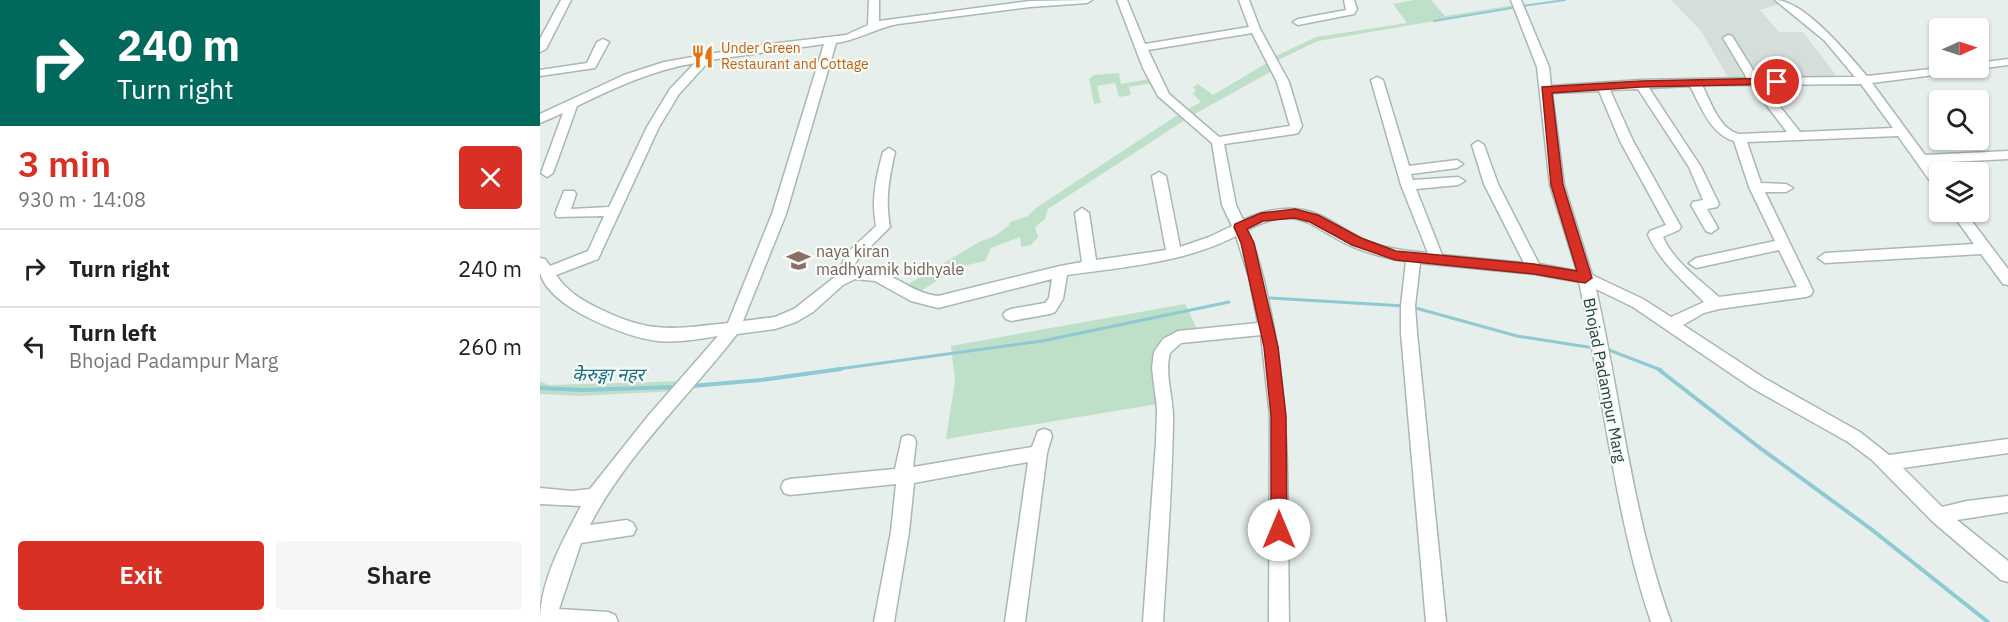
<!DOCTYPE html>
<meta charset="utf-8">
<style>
:root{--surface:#fff;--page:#f6f6f6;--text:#222;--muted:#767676;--line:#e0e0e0;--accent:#d93025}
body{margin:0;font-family:"IBM Plex Sans","Noto Sans Devanagari",sans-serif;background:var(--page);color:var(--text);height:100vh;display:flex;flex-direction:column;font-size:22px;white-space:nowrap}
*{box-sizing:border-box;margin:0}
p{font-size:20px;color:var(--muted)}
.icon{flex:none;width:33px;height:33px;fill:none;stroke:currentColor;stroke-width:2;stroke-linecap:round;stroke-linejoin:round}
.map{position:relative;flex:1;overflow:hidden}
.side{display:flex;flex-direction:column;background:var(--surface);width:540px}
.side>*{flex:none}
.guide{background:#00695c;color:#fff;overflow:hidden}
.needle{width:39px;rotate:87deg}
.controls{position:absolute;left:1389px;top:18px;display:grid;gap:12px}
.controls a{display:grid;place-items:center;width:60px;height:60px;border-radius:6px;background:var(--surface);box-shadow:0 2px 4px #0004;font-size:30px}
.pin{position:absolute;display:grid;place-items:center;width:51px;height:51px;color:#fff;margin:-26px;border:3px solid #fff;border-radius:50%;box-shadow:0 2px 6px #0007}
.me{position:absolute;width:66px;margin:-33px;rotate:0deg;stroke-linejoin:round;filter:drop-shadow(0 0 4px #0008)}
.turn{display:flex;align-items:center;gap:21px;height:126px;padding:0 18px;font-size:27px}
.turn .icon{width:78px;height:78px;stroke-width:2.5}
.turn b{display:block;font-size:42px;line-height:51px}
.round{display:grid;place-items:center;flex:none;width:63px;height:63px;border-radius:6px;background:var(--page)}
.head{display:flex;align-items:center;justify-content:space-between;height:102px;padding:0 18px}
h1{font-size:36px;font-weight:600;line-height:45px;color:var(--accent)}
.cta{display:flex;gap:12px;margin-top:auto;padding:12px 18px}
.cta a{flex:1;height:69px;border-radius:6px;background:var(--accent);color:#fff;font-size:24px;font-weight:600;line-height:69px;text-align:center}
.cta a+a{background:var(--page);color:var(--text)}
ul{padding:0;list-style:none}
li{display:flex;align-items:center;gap:18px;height:78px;padding:0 18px;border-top:2px solid var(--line)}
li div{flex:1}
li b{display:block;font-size:22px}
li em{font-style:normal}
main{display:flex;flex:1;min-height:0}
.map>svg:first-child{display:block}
</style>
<main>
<section class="side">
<div class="guide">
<div class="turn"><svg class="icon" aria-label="right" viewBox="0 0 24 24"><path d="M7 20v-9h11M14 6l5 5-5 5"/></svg><div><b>240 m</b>Turn right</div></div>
</div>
<div class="head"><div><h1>3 min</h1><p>930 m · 14:08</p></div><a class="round" style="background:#d93025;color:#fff"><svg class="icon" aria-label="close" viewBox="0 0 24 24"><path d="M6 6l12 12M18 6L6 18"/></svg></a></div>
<ul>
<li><svg class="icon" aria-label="right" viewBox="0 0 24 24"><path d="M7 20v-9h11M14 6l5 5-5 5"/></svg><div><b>Turn right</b></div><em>240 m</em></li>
<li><svg class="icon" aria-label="left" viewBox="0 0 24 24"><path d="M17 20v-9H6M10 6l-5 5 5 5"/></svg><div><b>Turn left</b><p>Bhojad Padampur Marg</p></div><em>260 m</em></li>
</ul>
<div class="cta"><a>Exit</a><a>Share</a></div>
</section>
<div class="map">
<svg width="1468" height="622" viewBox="0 0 1468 622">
<rect width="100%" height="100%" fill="#e6efeb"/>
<path fill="#d4dfda" d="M1131 0H1235L1241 4 1220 10 1239 32H1263L1299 79 1190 81 1161 31Z"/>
<path fill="#bfe0c8" d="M874 0H891L905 16 975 5 976 7 778 41 736 61 734 57 776 37 867 23 853 4Z
M730 61 734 70 651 116 644 111 661 102 652 93 656 91 653 87 658 84 673 95Z
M579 73 581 84 609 79 612 83 589 87 591 95 579 97 575 83 557 86 561 103 554 104 549 79 554 75Z
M639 114 645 120 508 209 505 219 495 227 498 237 491 245 481 247 480 237 451 248 445 261 419 267 376 294 365 286 441 241 455 236 469 225 470 222 488 216 496 208Z
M645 304 657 329 626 339 618 345 617 404 406 439 415 381 411 346Z
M0 381 9 385 146 381 137 391 39 396 0 394Z"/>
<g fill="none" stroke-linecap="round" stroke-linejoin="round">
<path stroke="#8ec9d4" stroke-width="2" d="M983 6 1025 0
M894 21 972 8"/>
<path stroke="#8ec9d4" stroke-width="3" d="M730 298 865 306
M872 307 977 336 1054 348
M1069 350 1121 370
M291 370 502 341 689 302"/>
<path stroke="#8ec9d4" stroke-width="4" d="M1118 369 1220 448 1331 529 1448 622
M152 386 221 380 301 369
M0 388 42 390 135 387"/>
<defs>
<path id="minor" d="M21 0H31L6 49 0 52V39Z
M329 0H339V21L490 1 552 0 547 3 490 7 358 24C336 28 318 40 296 43L246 214 203 321 235 317 254 309 296 276 308 252 336 226C331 199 336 178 343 152L349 148 355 152C349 179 345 200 350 227L318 259 312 269C346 263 367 293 398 296L520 266 542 262 535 213 542 208 549 213 556 260 626 250 612 176 619 172 626 176 640 247 669 237 692 226 682 205 672 143 618 96 603 68 577 0H587L605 44 709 27 699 0H709L720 29 749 82 762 126 758 133 754 134 684 144 696 205 703 220C726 209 755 204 779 215 793 221 806 231 820 238 841 248 864 251 888 253L861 185 831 80 837 77 843 80 869 166 917 160 923 164 917 168 871 174 873 180 918 177 925 181 918 185 876 189 902 255 984 263 944 184 932 145 938 141 944 145 958 184 999 264 1037 271 1010 185 997 67 971 0H981L1009 67 1011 86 1101 80 1207 78 1183 38 1188 35 1192 36 1218 78 1315 77 1284 40 1235 0C1264 0 1308 54 1327 76L1400 68H1430L1425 71 1332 83 1385 155 1468 151V159L1391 163 1400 175V189L1395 188 1358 136 1207 142 1221 183 1246 184 1253 188 1246 192H1225L1273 291 1271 295 1266 297 1179 309 1164 313 1143 325 1224 378 1320 432 1349 455 1468 439V453L1363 468 1402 507 1427 501 1468 496V512L1417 520 1468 561V582L1461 580 1393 522 1332 460 1308 442 1212 388 1093 307 1056 289C1081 400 1092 515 1131 622H1111C1074 513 1064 395 1039 282L994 274 880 263 875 306 877 333 906 622H886L861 333V306L866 261C848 259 828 253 811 246 768 226 759 203 707 230 718 253 724 279 729 304 752 408 747 516 749 622H729L730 416 721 335 641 343 630 353C624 375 634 398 633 421 632 488 627 555 623 622H603L616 442 617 409 612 368 614 352 623 339 638 331 718 323 709 277 696 236C644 263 583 267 527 275L523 299 515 312 510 314 471 321 466 319 463 315 466 311 471 309 505 303 509 298 512 279 398 308 371 301 335 281 315 279 303 285 273 312 256 322 235 329 197 334C150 395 85 456 50 525L87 520 93 523 96 529 93 535 41 543 19 609 68 612 75 615 78 622H0C0 581 22 542 41 506L0 504V488L32 491 50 489 108 416 178 336C158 339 138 343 118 341 87 338 7 307 0 272 0 267 0 262 0 258L5 259 10 266 48 251 64 216 17 217 15 214 24 191H34L36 194 31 209 69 207 107 127 130 89 155 63C113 70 76 87 37 106L13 173 7 177 1 173 23 113 0 123V114L84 75 124 62 222 45 306 35 328 25ZM712 33 737 82 750 126 679 137 629 94 608 50ZM284 44 232 214 188 323C133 329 111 334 60 309 41 300 28 292 16 275L58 259 119 127 139 94 170 60ZM1321 84 1353 128 1260 132 1223 85ZM1162 85H1211L1247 132 1199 134C1179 129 1171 102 1162 85ZM1150 86C1161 106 1170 134 1194 141L1209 187 1235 241 1156 258 1149 263 1156 268 1239 250 1257 287 1179 297C1159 279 1134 262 1123 237L1139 230 1141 227 1093 141 1070 90 1098 89 1149 167 1163 200 1153 202 1151 205 1166 231 1171 233 1178 228 1167 209 1177 207 1179 204 1161 167 1109 88ZM1059 91 1080 141 1126 225 1110 231 1108 235C1120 262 1143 281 1164 302L1131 317 1103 299 1052 275 1024 185 1012 93Z
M804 0H814L817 9 814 14 758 25 753 22 758 19 806 10Z
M63 39 69 42 55 68 0 76V70L47 63 57 42Z
M1468 59V65L1438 69 1433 68H1438V63Z
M1411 212H1425L1468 269V285L1463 284 1441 254 1285 263 1278 258 1285 253 1434 244Z
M504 429 510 431 512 436 507 453 485 622H465L488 462 374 483 369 532 354 622H334L351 532 356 484 250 495 244 493 241 487 244 481 250 479 355 469 362 437 368 435 374 437 376 442 373 467 492 447 498 431Z"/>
</defs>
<use href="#minor" stroke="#a8b8b2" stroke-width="3"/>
<use href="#minor" fill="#fff" fill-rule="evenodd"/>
</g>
<path fill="#d93025" stroke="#8d1f18" stroke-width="1.5" d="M1237 78 1241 79V84L1101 87 1012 93 1023 185 1052 278 1045 283 994 274 855 260 812 245 770 222 755 218 723 221 707 229 714 243 738 347 746 416 747 530 745 536 739 538 733 536 731 530V416L724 347 701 243 694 227 695 224 721 213 755 209 778 215 821 238 856 251 994 264 1037 271 1011 185 1002 87 1101 81Z"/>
<defs>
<symbol id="restaurant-bare" viewBox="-9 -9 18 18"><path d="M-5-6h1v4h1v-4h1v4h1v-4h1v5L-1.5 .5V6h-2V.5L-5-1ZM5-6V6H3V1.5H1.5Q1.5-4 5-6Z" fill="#e8710a" stroke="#f7fbf9" stroke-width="2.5" paint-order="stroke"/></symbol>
<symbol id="school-bare" viewBox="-9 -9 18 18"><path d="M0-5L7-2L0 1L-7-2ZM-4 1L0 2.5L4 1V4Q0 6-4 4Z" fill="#8d6e63" stroke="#f7fbf9" stroke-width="2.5" paint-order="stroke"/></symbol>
</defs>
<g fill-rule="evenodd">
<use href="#restaurant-bare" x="146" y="40" width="33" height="33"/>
<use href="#school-bare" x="242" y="244" width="33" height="33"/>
</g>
<g text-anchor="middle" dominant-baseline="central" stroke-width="4.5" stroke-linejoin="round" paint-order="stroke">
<g font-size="14" fill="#c56008" stroke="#f7fbf9" text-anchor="start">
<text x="181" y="48">Under Green<tspan x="181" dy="16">Restaurant and Cottage</tspan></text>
</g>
<g font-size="16" fill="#785e54" stroke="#f7fbf9" text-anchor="start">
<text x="276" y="251">naya kiran<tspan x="276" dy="18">madhyamik bidhyale</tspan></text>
</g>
<g font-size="16" fill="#24423a" stroke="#f7fbf9">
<text transform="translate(1065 380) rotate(79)">Bhojad Padampur Marg</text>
</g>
<g font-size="18" font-style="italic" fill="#1c6f80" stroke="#f7fbf9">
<text x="68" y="374">केेरुङ्गा नहर</text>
</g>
</g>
</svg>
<div class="controls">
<a><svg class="needle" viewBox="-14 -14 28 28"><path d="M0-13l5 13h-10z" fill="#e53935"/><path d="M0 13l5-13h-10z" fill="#767676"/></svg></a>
<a><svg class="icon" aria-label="search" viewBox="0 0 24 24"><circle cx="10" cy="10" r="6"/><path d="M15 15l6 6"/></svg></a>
<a><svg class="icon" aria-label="layers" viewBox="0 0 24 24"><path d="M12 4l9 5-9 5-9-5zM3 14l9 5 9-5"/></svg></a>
</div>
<div class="pin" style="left:1237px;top:82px;background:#d93025"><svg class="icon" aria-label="arrive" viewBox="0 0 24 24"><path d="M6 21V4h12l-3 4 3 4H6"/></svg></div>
<svg class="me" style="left:739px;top:530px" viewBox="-20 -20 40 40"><circle r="19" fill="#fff"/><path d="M0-13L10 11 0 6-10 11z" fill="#d93025"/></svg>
</div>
</main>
